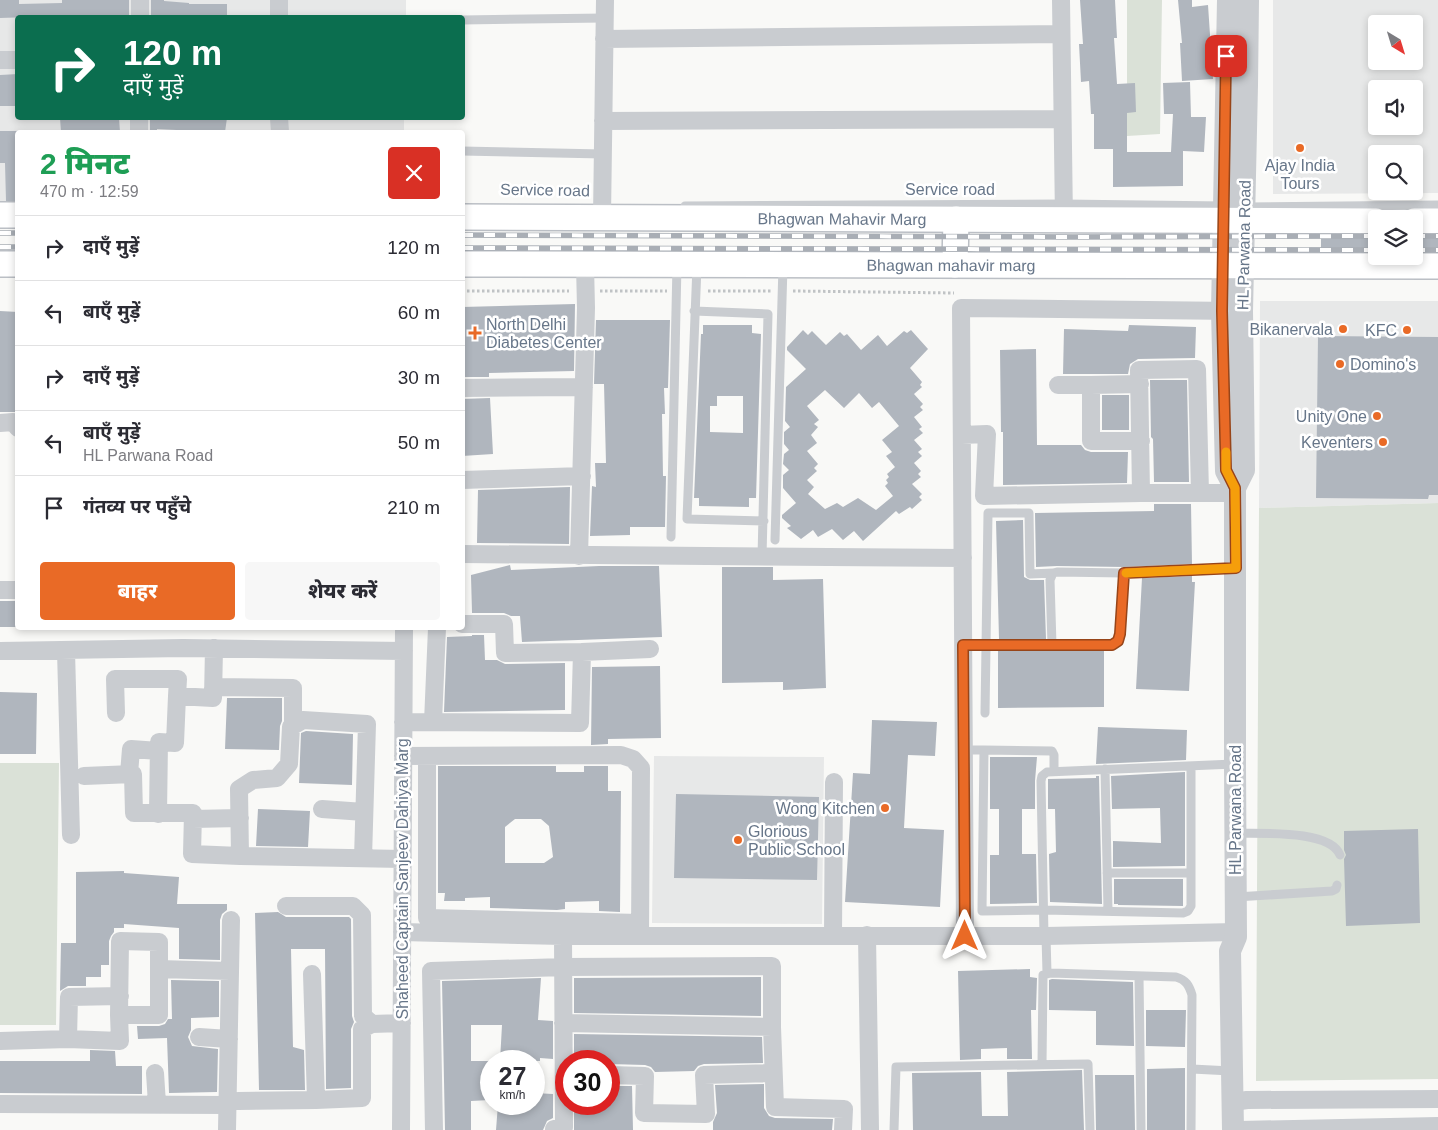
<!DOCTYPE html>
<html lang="hi">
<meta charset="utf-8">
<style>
:root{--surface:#fff;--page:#f7f7f7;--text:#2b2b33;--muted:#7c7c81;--line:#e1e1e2;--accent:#e96a26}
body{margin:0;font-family:Helvetica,"Noto Sans Devanagari",sans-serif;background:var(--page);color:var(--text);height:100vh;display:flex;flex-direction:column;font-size:19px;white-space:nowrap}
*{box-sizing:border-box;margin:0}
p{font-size:16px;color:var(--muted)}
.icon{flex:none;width:28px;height:28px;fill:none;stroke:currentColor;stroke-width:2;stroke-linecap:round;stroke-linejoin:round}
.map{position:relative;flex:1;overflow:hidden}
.side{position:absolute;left:15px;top:130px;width:450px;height:500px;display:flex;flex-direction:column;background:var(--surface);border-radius:5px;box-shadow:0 2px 8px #0003}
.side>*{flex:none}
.guide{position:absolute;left:15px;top:15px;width:450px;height:105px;border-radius:5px;box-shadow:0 2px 8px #0003;background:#0b6e4f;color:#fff;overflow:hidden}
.needle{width:32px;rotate:142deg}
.controls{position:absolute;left:1368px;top:15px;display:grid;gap:10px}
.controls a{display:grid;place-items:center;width:55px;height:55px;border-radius:5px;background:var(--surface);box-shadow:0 2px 8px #0003;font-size:25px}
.speed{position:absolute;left:480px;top:1050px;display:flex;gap:10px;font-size:25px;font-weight:700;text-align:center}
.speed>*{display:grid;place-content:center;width:65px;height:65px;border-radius:50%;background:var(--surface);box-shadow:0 2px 8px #0003;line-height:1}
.speed small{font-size:12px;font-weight:400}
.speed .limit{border:8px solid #d22;background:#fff;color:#111}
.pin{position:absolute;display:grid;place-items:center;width:42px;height:42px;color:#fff;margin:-21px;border-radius:10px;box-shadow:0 2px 8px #0006}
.me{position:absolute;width:55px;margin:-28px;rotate:0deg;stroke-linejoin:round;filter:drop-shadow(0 0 4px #0008)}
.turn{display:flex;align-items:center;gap:18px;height:105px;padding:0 25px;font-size:22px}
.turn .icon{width:65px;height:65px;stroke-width:2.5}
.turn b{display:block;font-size:35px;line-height:42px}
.round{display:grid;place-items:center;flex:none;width:52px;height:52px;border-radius:5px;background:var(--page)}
.head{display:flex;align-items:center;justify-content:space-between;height:85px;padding:0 25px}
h1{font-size:30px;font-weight:800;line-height:38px;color:#1e9e55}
.action{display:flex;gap:10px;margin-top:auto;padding:10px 25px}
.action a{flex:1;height:58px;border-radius:5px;background:var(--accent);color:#fff;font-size:20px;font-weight:800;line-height:58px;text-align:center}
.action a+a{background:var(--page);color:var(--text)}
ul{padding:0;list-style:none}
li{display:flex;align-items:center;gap:15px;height:65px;padding:0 25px;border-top:1px solid var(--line)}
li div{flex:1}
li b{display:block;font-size:19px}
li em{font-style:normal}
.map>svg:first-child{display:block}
</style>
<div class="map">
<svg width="1438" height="1130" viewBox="0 0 1438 1130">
<rect width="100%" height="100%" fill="#f9f9f7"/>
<path fill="#e7e8e8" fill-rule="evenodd" d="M0 0H279V17L18 18V118H280V132H18L17 208 0 207Z
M288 0H406V17L287 18Z
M1273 0H1438V193L1273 194ZM1376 24H1414V61H1376ZM1376 89H1414V126H1376ZM1376 154H1414V191H1376Z
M286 118H404V132H286Z
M1260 301H1438V503L1259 508Z
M654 756 824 757 822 924 652 923Z"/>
<path fill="#dae1d7" d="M1127 0H1162L1160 134 1127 136Z
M1438 503V1079L1256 1081 1259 508Z
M0 763H59L56 1025H0Z"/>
<path fill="#b0b6be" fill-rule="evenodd" d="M0 0H19V4L62 3V0H129V18L62 16 0 18Z
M151 0H164V1L189 3V4H227V18H151Z
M1080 0H1115L1117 38H1114L1117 84 1135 83 1136 112 1127 113V152H1171L1173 114H1164L1163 83 1190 82 1191 117H1206L1204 152 1183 151V186L1113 187V149H1094V114H1091L1089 81 1081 82 1079 44H1083Z
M1178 0H1192V7L1208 5 1213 79 1182 81 1180 43H1182Z
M18 74V106H0V75Z
M60 118H119L120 132H61Z
M150 118H227L225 132H196V131L157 129V132H150Z
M0 131H18V201H6L5 163H0Z
M1321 235H1376V252L1321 251Z
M1414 235H1438V252H1414Z
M575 304 574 371 489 373V377H462V307Z
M0 311 18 312V412H0Z
M596 320H670L668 388H664L665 414H662L663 476H666L665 527H630V535L590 536 592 486 596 487 595 463H606L604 384H594Z
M703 325H752V333L761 334 756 498H749V507L699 506V498H694L701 334H703ZM717 396H743V433L710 432V406H717Z
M1129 325 1196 327 1195 358 1138 359 1130 364 1128 374H1063L1064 329 1128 331Z
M803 330 808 335 812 331 826 345 840 332 844 336 847 334 861 350 878 335 887 346 904 331 907 333 911 330 928 349 910 368 922 382 920 385 922 387 914 394 923 404 920 407 923 410 914 417 922 427 919 429 923 433 914 440 922 449 918 452 922 456 914 463 921 471 918 474 921 477 912 484 922 494 919 497 922 500 912 509 910 507 899 514 896 511 863 541 854 531 843 540 832 529 818 537 813 530 801 539 787 528 791 526 782 518V515L796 503 783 488V475L789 470 783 464 784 454 789 450 784 444V432L790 427 785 421 786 387 806 369 787 350V347ZM825 390 844 408 859 393 872 408 879 402 899 426 882 440 892 452 886 456 895 467 887 474 889 477 886 480 888 483 885 486 893 496 876 510 858 498 843 507 837 503 825 509 808 494 814 487 807 480 817 471 814 468 818 464 807 451 817 443 811 435 818 427 814 424 819 420 807 406Z
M1318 336 1438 337V495H1429L1428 499 1316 498Z
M1036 349 1037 445H1081L1085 450 1091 452H1128L1127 483 1003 485V432H1001L1000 350Z
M1150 380H1187L1189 482H1154L1153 439 1151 437Z
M1102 395H1129V430H1102Z
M490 398 493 454 462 456V399Z
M570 487 569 544 477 543 478 490Z
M1154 504H1191L1192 564 1124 567 1057 566 1036 567 1035 513 1154 511Z
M1023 520 1024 577 1030 580H1044L1046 639H999L996 521Z
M510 565 511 570 599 566H659L662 637 522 642 520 616H511L504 613H472L471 575Z
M722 567H773V580L823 579 826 688 783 690V682L722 683Z
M1192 576V582H1195L1189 691 1136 689 1142 578Z
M0 601H18V627H0Z
M472 635H484L485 660H497L505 664 565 663V710L444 712 447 637 472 636Z
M998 651H1104V707L998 708Z
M660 666 661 738 608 739V744L591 745 592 667Z
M0 692 37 693 36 754H0Z
M227 698H282V721L280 726 279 750 225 749Z
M872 720 937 722 935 756 908 755 904 828 944 830 940 907 845 902 853 773 870 774Z
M1098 727 1187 730 1186 760 1096 764Z
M306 731 353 734 352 785 299 783 301 733Z
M990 757H1037L1035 781V809H1022V854H1036L1037 903 990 904V855H999V809H990Z
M438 766H556V772H584V766H608V791H621L620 912 599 911V901L565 902V909L557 910 490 908V897L465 898V901H444L445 893H438ZM515 819H541L549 826 553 857 544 863H505V827Z
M1185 772V866L1113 867V841L1161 843 1160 808 1112 809 1111 776Z
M1096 776H1099L1102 904 1050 902 1049 854 1056 852 1055 809H1048V779L1096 778Z
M676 794 819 797 817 880 674 878Z
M258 809 310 811 308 847 256 846Z
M1418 829 1420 923 1346 926 1344 859 1346 855 1344 850V831Z
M124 871V873L179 877 177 904H227V910L222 914 220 920V960L179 959V928L124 924V928H114V932L111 936 109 941V965H101V977H86V986H68L60 991 61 943H76V872Z
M1114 879H1183V906L1118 905V904H1114Z
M278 912 286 917H349L351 919 352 1016 354 1022 351 1029V1088L326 1089 325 949H291L293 1047 304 1050 305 1090H259L255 913Z
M1030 969V977L1037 978 1036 1010H1031L1032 1059H1007V1048L981 1049V1059L960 1060 958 971Z
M761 977V1016L574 1013V978Z
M541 978 538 1020 553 1021V1059L540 1058V1061H500L502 1025H471V1061H490V1100L471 1101V1130H445L442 981Z
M1052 979 1133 982 1134 1046 1096 1045V1011L1049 1010V980Z
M171 980 219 981V1017L191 1018V1030L188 1037 192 1046 218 1049 217 1092 169 1093 167 1038 138 1039 137 1026H159L165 1024 168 1019H172Z
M1146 1010H1186L1185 1047 1146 1046Z
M574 1034 762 1037 763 1063 704 1064 698 1066 694 1071 655 1072 651 1067 645 1065 609 1064V1061H574Z
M90 1050 115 1051 116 1066H142V1094L0 1093V1061H90Z
M1185 1068V1130H1147V1069Z
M1082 1070 1084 1130H913L912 1073 981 1072 982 1116H1008L1007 1072Z
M1095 1075H1134L1135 1130H1096Z
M764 1084V1108L769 1116 775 1118 833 1119 832 1130H713V1122L717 1113 715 1085Z
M609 1086H632L633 1130H574V1104H609Z
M534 1093 553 1094V1118L547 1121 543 1130H496L498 1104H534Z"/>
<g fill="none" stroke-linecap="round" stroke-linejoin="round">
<defs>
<g id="secondary">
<path d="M0 215H18"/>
<path id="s1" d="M462 217 1376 221"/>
<path d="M1414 221H1438"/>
<path d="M0 264H18"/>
<path id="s2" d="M462 264 1438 266"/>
<path d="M955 265 956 219"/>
</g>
</defs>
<use href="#secondary" stroke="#bbbfc5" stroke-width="28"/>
<path stroke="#c0c3c5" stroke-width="3" stroke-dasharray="2.5 2.5" stroke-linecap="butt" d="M462 291H569
M600 291H667
M708 291H772
M793 291 954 293"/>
<path stroke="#c9ccd0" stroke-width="9" d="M462 20 604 18
M462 151 603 154
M685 206 1063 204 1225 206
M1245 207 1438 205
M697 266 687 519 764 521
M694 311 768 314 762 557
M671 537 677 265
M775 540 783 266
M963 645H1112L1118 641 1120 634 1124 573 1234 568
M1052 645 1050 580 1053 573 1057 572 1124 573
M985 713 988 513H1029L1030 574 1053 573
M964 750H984L982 911 1044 910 1183 913 1188 911 1191 906V766
M984 750 1052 751 1054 755V770
M1105 769 1108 911
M1236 833C1259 834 1330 829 1340 855
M1107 873H1191
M1236 897 1332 891 1336 889 1337 885
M1044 936 1041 781 1042 776 1047 772 1234 764
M1046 936 1047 973
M1139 976 1141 1130
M1042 1065 1043 975 1051 973 1176 977C1186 980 1189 985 1192 995L1191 1130
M1192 1069 1231 1071
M894 1130 896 1067 1088 1064 1090 1130"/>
<path stroke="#c9ccd0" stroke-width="18" d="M279 0V18
M1061 0 1064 220
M140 18V0
M604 39 1061 34
M0 60H18
M279 118 280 132
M603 121 1062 119
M139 132V118
M602 217 605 0
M1058 385H1091V441H1141
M1091 385 1140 384
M462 388 584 387
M0 423 13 422 18 428
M962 435 987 434 984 496 1141 493H1235
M462 480 582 476
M1141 493 1139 370 1197 369 1200 493
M462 554 963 558
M579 556 586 308 585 265
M0 590H18
M0 651 183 648 404 651
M66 651 71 835
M582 652 650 649
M213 687 293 688V725
M116 713 115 679H178L177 696
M403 722 580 723 582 652 505 653 504 624H462
M433 722 437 628
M403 756 621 755 633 759 641 768 640 936
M427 756V918L640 923
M129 774 131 749 159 751
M84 776 133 774 134 813H193L192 854 240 856
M322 809 364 812
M158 814 159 742 175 743 177 696 213 698 214 648
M193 819 240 818
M363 858 367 724 303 720 291 727 289 764 277 778 253 780 239 789 240 856 403 859
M286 906H353L362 915 363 1016 372 1024
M402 932 563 936H1046L1236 932
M833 935 834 782
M867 935 870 1130
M965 936 961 308 1235 311
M120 941 159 942V1015H119Z
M159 969 230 971
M312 974 316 1100 362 1098V1029L372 1024 402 1023
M563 1023 772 1027
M199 1037 229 1039
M68 1039 120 1041 119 1015
M0 1041 68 1039 69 997 120 996
M155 1073 157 1104
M609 1075 645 1076 644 1113 706 1114 704 1075 773 1073
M238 1101 316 1100
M1233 1102 1247 1100 1438 1099
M0 1104 227 1105
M227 1130 231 920
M401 1130 404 628
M434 1130 431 971 564 967 772 966V1027L775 1107 844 1109 843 1130
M554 1130V1129L564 1127 563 936
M1240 1130 1438 1126"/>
<path stroke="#c9ccd0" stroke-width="22" d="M1228 0 1222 311 1226 471 1235 488
M1233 1130 1230 951 1236 937 1235 764V488L1244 470 1242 311 1247 85 1248 0"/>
<use href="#secondary" stroke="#fff" stroke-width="25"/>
<defs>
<path id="rail" d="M0 233H18
M462 235 1073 237 1376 236
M1414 236H1438
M0 247H18
M462 248 1376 250
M1414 250H1438"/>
</defs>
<use href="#rail" stroke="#a9aeb5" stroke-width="5.5"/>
<use href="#rail" stroke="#fff" stroke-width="4" stroke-dasharray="11" stroke-linecap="butt"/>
</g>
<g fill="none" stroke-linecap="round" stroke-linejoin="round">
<defs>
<path id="route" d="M965 936 963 645H1112L1118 641 1120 634 1124 573 1236 568 1235 488 1226 470 1222 311 1226 56"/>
</defs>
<use href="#route" stroke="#974519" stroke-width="12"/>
<use href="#route" stroke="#e96a26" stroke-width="9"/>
<path stroke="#f59e0b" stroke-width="9" d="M1126 573 1236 568 1235 488 1226 470V452"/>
</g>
<g fill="#e96a26" stroke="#fff" stroke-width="2">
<circle cx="1300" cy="148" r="5"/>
<circle cx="1343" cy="329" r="5"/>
<circle cx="1407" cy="330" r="5"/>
<path d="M472.5 325.5h5v5h5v5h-5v5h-5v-5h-5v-5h5z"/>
<circle cx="1340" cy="364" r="5"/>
<circle cx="1377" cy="416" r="5"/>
<circle cx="1383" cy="442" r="5"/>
<circle cx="885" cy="808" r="5"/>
<circle cx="738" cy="840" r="5"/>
</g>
<g text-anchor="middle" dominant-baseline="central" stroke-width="5" stroke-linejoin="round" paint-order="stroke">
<g font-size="16" fill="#677689" stroke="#fff" text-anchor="end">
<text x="1300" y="165" text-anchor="middle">Ajay India<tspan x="1300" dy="18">Tours</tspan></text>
<text x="486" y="324" text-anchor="start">North Delhi<tspan x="486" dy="18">Diabetes Center</tspan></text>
<text x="1333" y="329">Bikanervala</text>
<text x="1397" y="330">KFC</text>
<text x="1350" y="364" text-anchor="start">Domino's</text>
<text x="1367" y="416">Unity One</text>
<text x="1373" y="442">Keventers</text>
<text x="875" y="808">Wong Kitchen</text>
<text x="748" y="831" text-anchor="start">Glorious<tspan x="748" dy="18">Public School</tspan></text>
</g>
<g font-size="16" fill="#677689" stroke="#fff">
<text x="950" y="189">Service road</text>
<text transform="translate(545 190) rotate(1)">Service road</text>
<text stroke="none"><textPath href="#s1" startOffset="380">Bhagwan Mahavir Marg</textPath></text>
<text transform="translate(1244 245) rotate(-89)">HL Parwana Road</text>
<text stroke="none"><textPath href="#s2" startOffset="489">Bhagwan mahavir marg</textPath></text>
<text transform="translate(1235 810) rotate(-90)">HL Parwana Road</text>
<text transform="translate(402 879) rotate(-90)">Shaheed Captain Sanjeev Dahiya Marg</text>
</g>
</g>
</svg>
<div class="controls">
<a><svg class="needle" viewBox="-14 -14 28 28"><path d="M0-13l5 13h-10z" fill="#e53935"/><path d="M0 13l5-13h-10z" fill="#7c7c81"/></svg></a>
<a><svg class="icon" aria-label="sound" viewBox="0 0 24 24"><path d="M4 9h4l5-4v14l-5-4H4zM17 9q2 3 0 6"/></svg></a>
<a><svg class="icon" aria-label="search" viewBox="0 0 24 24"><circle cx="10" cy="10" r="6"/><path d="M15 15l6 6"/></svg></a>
<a><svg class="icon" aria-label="layers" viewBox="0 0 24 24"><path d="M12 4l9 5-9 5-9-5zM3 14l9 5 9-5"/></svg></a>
</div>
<div class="speed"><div>27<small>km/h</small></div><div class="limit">30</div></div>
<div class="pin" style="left:1226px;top:56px;background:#d93025"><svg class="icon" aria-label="arrive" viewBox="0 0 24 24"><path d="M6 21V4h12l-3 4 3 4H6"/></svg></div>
<svg class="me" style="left:965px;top:936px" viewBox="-20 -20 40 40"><path d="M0-17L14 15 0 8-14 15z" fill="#e96a26" stroke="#fff" stroke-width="4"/></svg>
<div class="guide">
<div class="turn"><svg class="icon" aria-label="right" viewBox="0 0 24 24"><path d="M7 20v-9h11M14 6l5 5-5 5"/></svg><div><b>120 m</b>दाएँ मुड़ें</div></div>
</div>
<section class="side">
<div class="head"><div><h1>2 मिनट</h1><p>470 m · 12:59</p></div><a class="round" style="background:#d93025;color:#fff"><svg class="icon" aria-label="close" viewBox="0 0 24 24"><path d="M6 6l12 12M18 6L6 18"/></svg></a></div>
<ul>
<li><svg class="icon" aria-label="right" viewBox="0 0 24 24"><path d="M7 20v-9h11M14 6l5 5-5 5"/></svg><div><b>दाएँ मुड़ें</b></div><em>120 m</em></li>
<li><svg class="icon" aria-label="left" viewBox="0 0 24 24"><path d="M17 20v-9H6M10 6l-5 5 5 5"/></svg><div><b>बाएँ मुड़ें</b></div><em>60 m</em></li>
<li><svg class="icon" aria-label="right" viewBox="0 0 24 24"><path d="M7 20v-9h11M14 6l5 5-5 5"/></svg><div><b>दाएँ मुड़ें</b></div><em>30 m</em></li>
<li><svg class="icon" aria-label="left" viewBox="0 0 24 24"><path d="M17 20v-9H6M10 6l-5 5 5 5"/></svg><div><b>बाएँ मुड़ें</b><p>HL Parwana Road</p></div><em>50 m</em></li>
<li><svg class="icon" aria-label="arrive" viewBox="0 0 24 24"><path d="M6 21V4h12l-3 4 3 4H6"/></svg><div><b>गंतव्य पर पहुँचे</b></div><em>210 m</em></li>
</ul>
<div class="action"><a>बाहर</a><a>शेयर करें</a></div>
</section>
</div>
